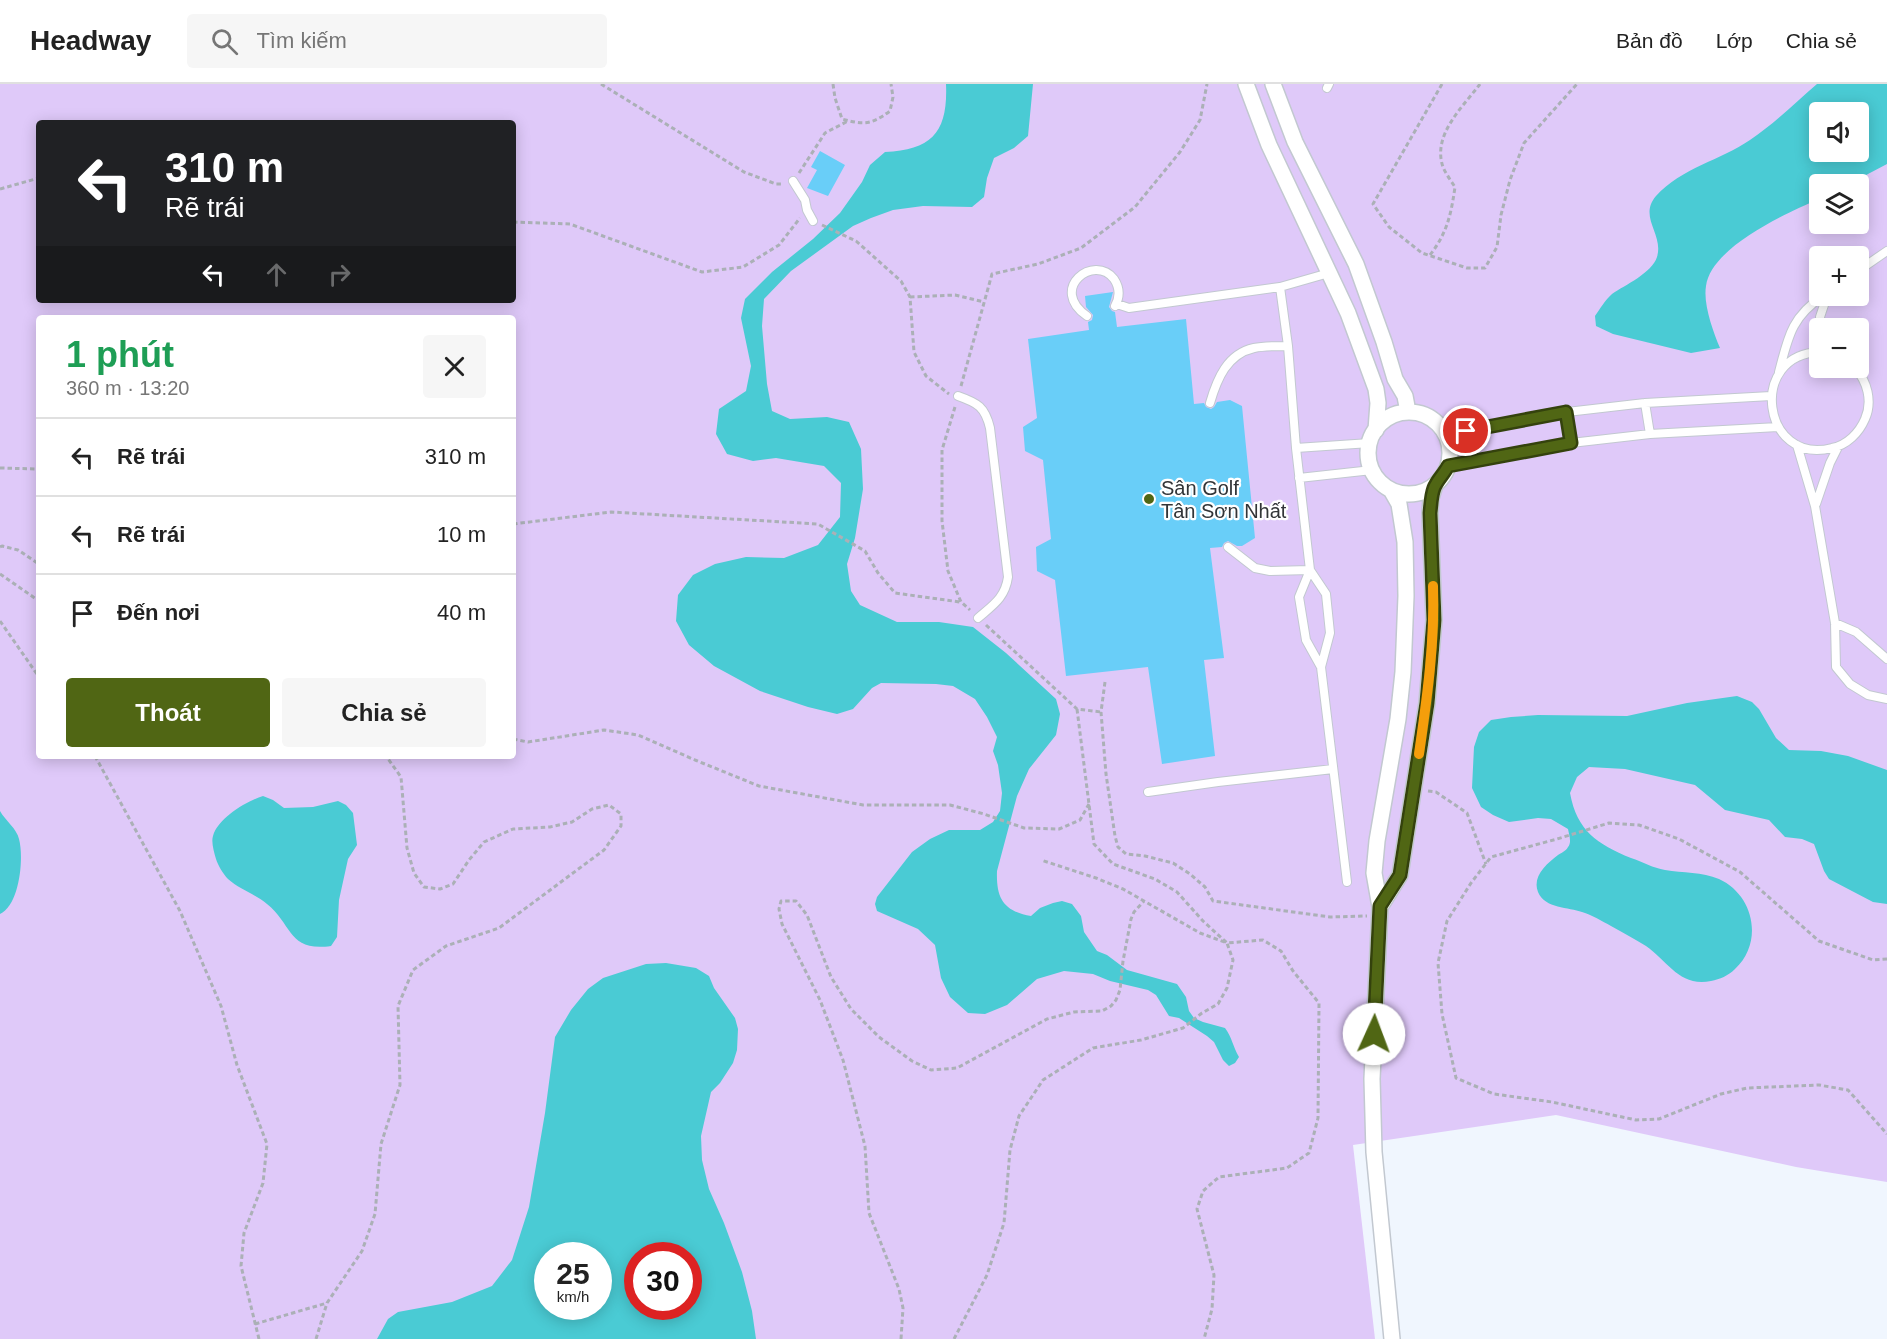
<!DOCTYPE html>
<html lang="vi">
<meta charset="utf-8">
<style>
:root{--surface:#fff;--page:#f6f6f6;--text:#222;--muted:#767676;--line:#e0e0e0;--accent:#506614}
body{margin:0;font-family:Arial,sans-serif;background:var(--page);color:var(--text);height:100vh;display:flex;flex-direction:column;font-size:22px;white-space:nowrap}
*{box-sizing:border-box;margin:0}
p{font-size:20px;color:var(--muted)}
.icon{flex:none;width:33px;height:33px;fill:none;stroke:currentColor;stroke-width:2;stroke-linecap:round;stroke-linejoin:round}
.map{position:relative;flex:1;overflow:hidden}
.panel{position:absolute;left:36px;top:231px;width:480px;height:444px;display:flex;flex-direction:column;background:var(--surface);border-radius:6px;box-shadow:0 3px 15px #0003}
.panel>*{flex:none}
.guide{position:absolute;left:36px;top:36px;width:480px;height:183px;border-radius:6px;box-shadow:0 3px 15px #0003;background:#202124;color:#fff;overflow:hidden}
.controls{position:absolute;left:1809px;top:18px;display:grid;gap:12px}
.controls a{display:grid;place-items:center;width:60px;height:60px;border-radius:6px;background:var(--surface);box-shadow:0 3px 15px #0003;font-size:30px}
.speed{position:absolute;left:534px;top:1158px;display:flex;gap:12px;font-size:30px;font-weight:700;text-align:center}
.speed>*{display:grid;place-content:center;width:78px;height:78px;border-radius:50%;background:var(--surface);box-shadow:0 3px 15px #0003;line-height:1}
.speed small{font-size:15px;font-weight:400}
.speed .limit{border:9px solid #d22;background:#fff;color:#111}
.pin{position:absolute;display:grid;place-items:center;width:51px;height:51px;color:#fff;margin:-26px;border:3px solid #fff;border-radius:50%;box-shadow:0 2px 6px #0007}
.me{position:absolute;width:66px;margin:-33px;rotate:2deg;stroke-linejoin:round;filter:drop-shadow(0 0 4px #0008)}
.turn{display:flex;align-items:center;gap:21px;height:126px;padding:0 30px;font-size:27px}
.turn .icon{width:78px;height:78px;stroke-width:2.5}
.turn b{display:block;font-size:42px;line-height:51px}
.lanes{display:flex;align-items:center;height:57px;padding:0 30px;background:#0003;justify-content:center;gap:30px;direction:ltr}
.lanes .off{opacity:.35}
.round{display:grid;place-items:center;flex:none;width:63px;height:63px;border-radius:6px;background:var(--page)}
.headline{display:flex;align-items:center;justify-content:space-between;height:102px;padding:0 30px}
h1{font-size:36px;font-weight:700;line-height:45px;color:#1e9e55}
.cta{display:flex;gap:12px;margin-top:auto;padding:12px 30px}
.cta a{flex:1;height:69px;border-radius:6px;background:var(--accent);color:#fff;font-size:24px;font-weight:700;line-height:69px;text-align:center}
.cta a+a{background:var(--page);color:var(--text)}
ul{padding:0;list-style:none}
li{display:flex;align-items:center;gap:18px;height:78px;padding:0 30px;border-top:2px solid var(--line)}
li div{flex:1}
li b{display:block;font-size:22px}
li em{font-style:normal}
header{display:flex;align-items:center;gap:36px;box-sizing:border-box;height:84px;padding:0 30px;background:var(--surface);border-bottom:2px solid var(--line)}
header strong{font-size:28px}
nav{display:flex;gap:33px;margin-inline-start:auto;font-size:21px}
.search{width:420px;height:54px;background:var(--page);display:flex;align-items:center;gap:15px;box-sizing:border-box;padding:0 21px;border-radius:6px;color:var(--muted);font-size:22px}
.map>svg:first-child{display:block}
</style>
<header>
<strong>Headway</strong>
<div class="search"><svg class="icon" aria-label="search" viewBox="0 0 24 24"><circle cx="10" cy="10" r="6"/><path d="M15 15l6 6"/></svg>Tìm kiếm</div>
<nav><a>Bản đồ</a><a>Lớp</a><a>Chia sẻ</a></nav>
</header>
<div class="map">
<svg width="1887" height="1255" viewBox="0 0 1887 1255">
<rect width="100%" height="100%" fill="#f0f6fe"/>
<path fill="#dfc9f9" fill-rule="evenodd" d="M0 0H1887V1098L1796 1083 1556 1031 1353 1061 1375 1255H0ZM1820 28H1858V68H1820ZM39 39H513V216H39ZM1820 100H1858V140H1820ZM1820 172H1858V212H1820ZM39 234H513V672H39ZM1820 244H1858V284H1820ZM548 1172H598V1222H548ZM638 1172H688V1222H638Z"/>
<path fill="#4acbd4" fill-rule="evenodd" d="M946 0H1033L1028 52 1014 64 994 74 987 94 984 113 972 123 923 122 893 126 871 134 853 142 791 187 764 215 762 242 767 300 772 327 790 335 827 333 849 338 861 365 863 405 855 454 847 480 851 507 860 521 897 538H939L973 543 1006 569 1056 615 1060 630 1056 651 1029 685 1017 712 997 787C996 815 1004 827 1031 832L1040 824 1053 819 1062 817 1072 820 1081 832 1084 848 1097 867 1107 871 1127 886 1177 900 1186 913 1189 927 1194 934 1203 938 1225 944C1232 953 1233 963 1239 973L1235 979 1229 982 1223 976 1214 958 1207 952 1179 934 1169 932 1156 911 1148 906 1110 897 1093 890 1064 887 1037 895 1007 921 985 930 968 929 950 913 941 894 935 861 918 845 877 827 875 820 877 813 912 768 930 755 949 746H980L993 738 1000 727 1002 709 998 681 993 667 997 653 987 633 975 615 953 602 936 600 881 599 872 604 853 625 837 630 808 623 760 607 714 582 689 561 676 537 678 511 693 491 715 480 746 473 784 474 818 461 840 433 841 399 824 382 776 374 753 377 727 370 716 350 719 325 746 307 751 282 741 234 745 215 772 188 813 155 840 129 862 98 870 81 885 68C933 66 948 47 946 0Z
M1817 0H1887V80L1849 100H1820L1819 115C1787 129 1711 163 1706 202 1703 220 1713 247 1720 264L1691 269 1613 250 1596 242 1595 232C1600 225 1605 216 1612 210 1625 201 1652 189 1657 173 1664 150 1638 133 1656 112 1681 84 1721 76 1750 56 1774 40 1795 19 1817 0ZM1820 28H1858V68H1820Z
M1737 612 1752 618 1759 625 1776 654 1789 666 1821 667 1848 672 1887 686V820L1873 818 1829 795 1824 787 1814 760 1802 755 1785 753 1769 736 1725 726 1695 701 1625 685 1589 683 1577 693 1570 709C1577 747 1597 760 1631 774 1643 778 1653 784 1665 786 1683 789 1702 788 1719 795 1754 811 1764 858 1735 885 1728 892 1720 895 1711 897 1679 903 1669 878 1646 862 1635 855 1623 849 1611 842 1602 837 1592 831 1582 828 1569 823 1545 825 1538 808 1532 793 1546 780 1558 771 1561 769 1566 767 1568 763 1572 758 1569 751 1568 745L1551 735 1538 734 1509 738 1493 731 1481 723 1472 704 1474 663 1479 648 1491 636 1511 633 1538 631 1627 632 1687 619Z
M263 712 273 716 284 724 313 723 338 717 346 721 353 729 357 761 348 775 339 816 337 853 331 862C288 868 293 841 267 820 255 810 239 805 228 795 223 790 218 781 216 775 214 768 211 758 213 752 218 734 247 717 263 712Z
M0 727C5 736 17 745 19 755 24 773 20 821 0 830Z
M666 879 696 884 709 892 714 904 735 934 738 945 737 966 733 979 720 999 711 1008 701 1052 702 1076 709 1105 724 1139 742 1188 752 1227 756 1255H377L388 1235 398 1228 452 1218 492 1202 512 1176 529 1123 545 1029 555 953 571 926 588 905 603 894 646 880ZM548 1172H598V1222H548ZM638 1172H688V1222H638Z"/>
<path fill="#69cef8" d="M820 67 845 81 828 112 807 104 817 86 811 83Z
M1113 208 1109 223 1112 227 1115 228 1117 243 1186 235 1194 320 1204 319 1206 323 1211 325 1214 323 1217 318 1230 316 1242 322 1255 454 1242 462H1237L1228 457 1224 459 1222 463 1210 464 1224 574 1204 576 1215 672 1162 680 1148 583 1066 592 1055 496 1037 487 1036 463 1051 455 1043 376 1025 367 1023 343 1037 334 1028 255 1089 246 1088 238 1092 236 1093 231 1086 223 1085 212Z"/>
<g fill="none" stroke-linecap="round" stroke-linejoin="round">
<defs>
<path id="lane" d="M1327 4 1329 0
M793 97 805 116 807 126 813 137
M1858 187 1887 167
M1280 203 1288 262 1296 364 1310 486 1326 510 1330 549 1321 583 1347 798
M1117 220 1129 224 1136 223 1280 203 1329 189
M1087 232C1048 205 1094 169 1114 195 1120 204 1120 213 1115 222
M1822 244 1820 233 1827 212
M1820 268C1747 270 1762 382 1832 364 1847 361 1859 349 1865 335 1873 317 1867 297 1855 284
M1779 288C1788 254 1791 233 1823 212
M958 312C978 319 985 323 990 344L1008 493C1005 514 993 521 978 534
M1210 319C1217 295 1227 270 1254 264 1264 262 1277 262 1288 262
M1645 319 1650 350
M1567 328 1571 359
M1446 351 1567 328 1645 319 1771 312
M1797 361 1815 422 1835 539 1836 583 1850 600 1868 611 1887 615
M1296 364 1370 359
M1448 382 1571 359 1650 350 1778 343
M1299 394 1372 386
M1816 420 1830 379 1838 363
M1228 463 1255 484 1270 487 1310 486
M1310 486 1299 513 1306 556 1321 583
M1835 539 1856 548 1887 575
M1148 708 1218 698 1333 685"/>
<path id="street" d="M1246 0 1269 61 1348 229 1376 305 1378 319 1376 346
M1273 0 1295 58 1356 180 1384 258 1395 295 1405 312 1408 328
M1368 369a41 41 0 1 1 82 0a41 41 0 1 1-82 0Z
M1391 406 1399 420 1405 458 1406 512 1403 588 1398 635 1377 757 1374 789 1380 823 1372 995 1374 1068 1392 1255
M1380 823 1400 791 1427 619 1434 536 1430 429 1431 414 1435 401"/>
</defs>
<use href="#lane" stroke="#c2c8d0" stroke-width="10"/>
<use href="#street" stroke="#c2c8d0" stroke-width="18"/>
<path stroke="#abb0b6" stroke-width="3" stroke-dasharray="4.5 3" stroke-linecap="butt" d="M601 0 744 88 776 100H782
M833 0 835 14 842 35C864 41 871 41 890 27L893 13 891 0
M1442 0 1373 120 1389 143 1422 169 1467 184H1485L1497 163 1501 131 1510 96 1524 59 1577 0
M799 89 825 49 848 37
M0 105 39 94
M513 138 570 140 702 188 743 183 779 161 800 134
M822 141 856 157 901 197 910 213 914 268 926 292 949 310
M1430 171C1447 149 1451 131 1455 103 1451 97 1446 90 1443 83 1432 51 1462 24 1480 0
M910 213 955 211 984 218
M961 302 992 190 1038 180 1081 164 1135 123 1180 68 1200 36 1207 0
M955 323 942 366V437L948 487 961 518 970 526
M0 384 39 385
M513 440 611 428 818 440 865 467 878 489 895 509 960 518
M0 463 2 462 18 466 39 480
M0 490 39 517
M0 537 39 593
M986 541 1077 625 1101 628
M1105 598 1101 628 1106 690 1115 752 1118 763 1126 770 1145 772 1173 779 1190 790 1205 803 1213 817 1330 833 1367 832
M1077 625 1094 760 1113 780 1155 795 1177 808 1203 837 1227 859 1263 856 1281 867 1293 887 1319 919 1318 1034 1309 1069 1287 1084 1219 1093 1203 1107 1197 1125 1214 1191 1212 1225 1204 1255
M513 655 528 658 604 646 638 651 695 676 759 702 863 721H950L984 730 1024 744 1059 745 1080 736 1089 720
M95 672 180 827 221 922 237 981 267 1060 263 1099 244 1149 241 1182 259 1255
M1428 707 1436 708 1467 729 1486 780
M1887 875 1873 876 1819 857 1740 788 1679 755 1639 741 1609 739 1557 755 1491 773 1471 799 1447 837 1438 879 1442 930 1456 994 1494 1010 1552 1018 1636 1036 1659 1035 1721 1010 1747 1004 1819 1001 1848 1006 1887 1050
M255 1240 327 1219
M316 1255 327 1219 362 1167 375 1130 381 1060 400 1001 398 922 413 886 446 862 499 844 604 766 621 742V730L609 721 592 725 572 738 550 743 513 745 484 758 469 776 453 800 440 805 424 803 414 789 407 764 401 693 386 672
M901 1255 903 1224 899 1205 869 1129 865 1062 843 976 820 916 782 840 779 825 781 817H796L807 831 831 893 851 925 879 953 912 977 931 986 957 984 1047 935 1074 928 1102 927 1111 922 1116 916 1120 906 1123 877 1131 835 1134 828 1144 817
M954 1255 987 1191 1004 1139 1010 1066 1019 1032 1043 996 1093 964 1141 956 1183 944 1202 929 1218 920 1227 904 1233 876 1227 859 1200 849 1123 805 1096 794 1041 776"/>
<use href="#lane" stroke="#fff" stroke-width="8"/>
<use href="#street" stroke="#fff" stroke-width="15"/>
</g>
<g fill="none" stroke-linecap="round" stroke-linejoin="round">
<defs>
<path id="route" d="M1374 950 1380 822 1400 791 1427 619 1434 536 1430 429C1431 420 1431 412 1434 404 1437 396 1444 390 1448 382L1571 359 1566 328 1466 347"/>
</defs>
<use href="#route" stroke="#34420d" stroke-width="15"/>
<use href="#route" stroke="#506614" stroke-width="10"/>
<path stroke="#f59e0b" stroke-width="10" d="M1419 670C1427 614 1435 559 1433 502"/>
</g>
<circle fill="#506614" stroke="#fff" stroke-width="2" cx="1149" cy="415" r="6"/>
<g text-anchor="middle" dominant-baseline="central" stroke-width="4.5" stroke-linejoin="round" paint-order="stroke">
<g font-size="20" fill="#323538" stroke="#fff" text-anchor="start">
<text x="1161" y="404">Sân Golf<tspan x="1161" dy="23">Tân Sơn Nhất</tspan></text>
</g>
</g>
</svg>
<div class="controls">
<a><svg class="icon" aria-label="sound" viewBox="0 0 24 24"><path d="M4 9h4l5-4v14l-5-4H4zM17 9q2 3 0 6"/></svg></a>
<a><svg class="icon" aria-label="layers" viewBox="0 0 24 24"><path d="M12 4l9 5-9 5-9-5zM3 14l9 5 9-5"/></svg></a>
<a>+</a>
<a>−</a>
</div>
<div class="speed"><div>25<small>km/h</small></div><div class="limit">30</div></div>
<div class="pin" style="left:1466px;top:347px;background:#d93025"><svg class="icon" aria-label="arrive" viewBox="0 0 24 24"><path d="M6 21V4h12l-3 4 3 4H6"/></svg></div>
<svg class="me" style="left:1374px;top:950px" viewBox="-20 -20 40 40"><circle r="19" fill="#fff"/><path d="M0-13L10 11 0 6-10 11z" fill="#506614"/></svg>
<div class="guide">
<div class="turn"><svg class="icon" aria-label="left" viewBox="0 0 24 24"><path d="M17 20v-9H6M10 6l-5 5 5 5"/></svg><div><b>310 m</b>Rẽ trái</div></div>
<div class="lanes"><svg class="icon" aria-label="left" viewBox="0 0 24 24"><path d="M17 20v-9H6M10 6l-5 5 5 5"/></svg><svg class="icon off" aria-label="ahead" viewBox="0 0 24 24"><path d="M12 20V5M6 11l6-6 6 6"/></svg><svg class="icon off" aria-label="right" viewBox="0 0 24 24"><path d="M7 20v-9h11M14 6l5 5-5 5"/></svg></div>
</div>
<section class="panel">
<div class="headline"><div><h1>1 phút</h1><p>360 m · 13:20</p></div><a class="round"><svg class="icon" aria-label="close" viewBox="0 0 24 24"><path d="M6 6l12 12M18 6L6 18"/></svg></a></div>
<ul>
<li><svg class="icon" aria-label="left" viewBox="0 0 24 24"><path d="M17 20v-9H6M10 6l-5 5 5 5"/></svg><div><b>Rẽ trái</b></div><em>310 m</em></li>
<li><svg class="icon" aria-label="left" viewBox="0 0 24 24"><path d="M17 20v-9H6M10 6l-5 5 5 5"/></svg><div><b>Rẽ trái</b></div><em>10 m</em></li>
<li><svg class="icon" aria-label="arrive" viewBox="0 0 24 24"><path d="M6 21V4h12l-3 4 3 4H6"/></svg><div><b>Đến nơi</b></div><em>40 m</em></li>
</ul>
<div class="cta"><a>Thoát</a><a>Chia sẻ</a></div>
</section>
</div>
